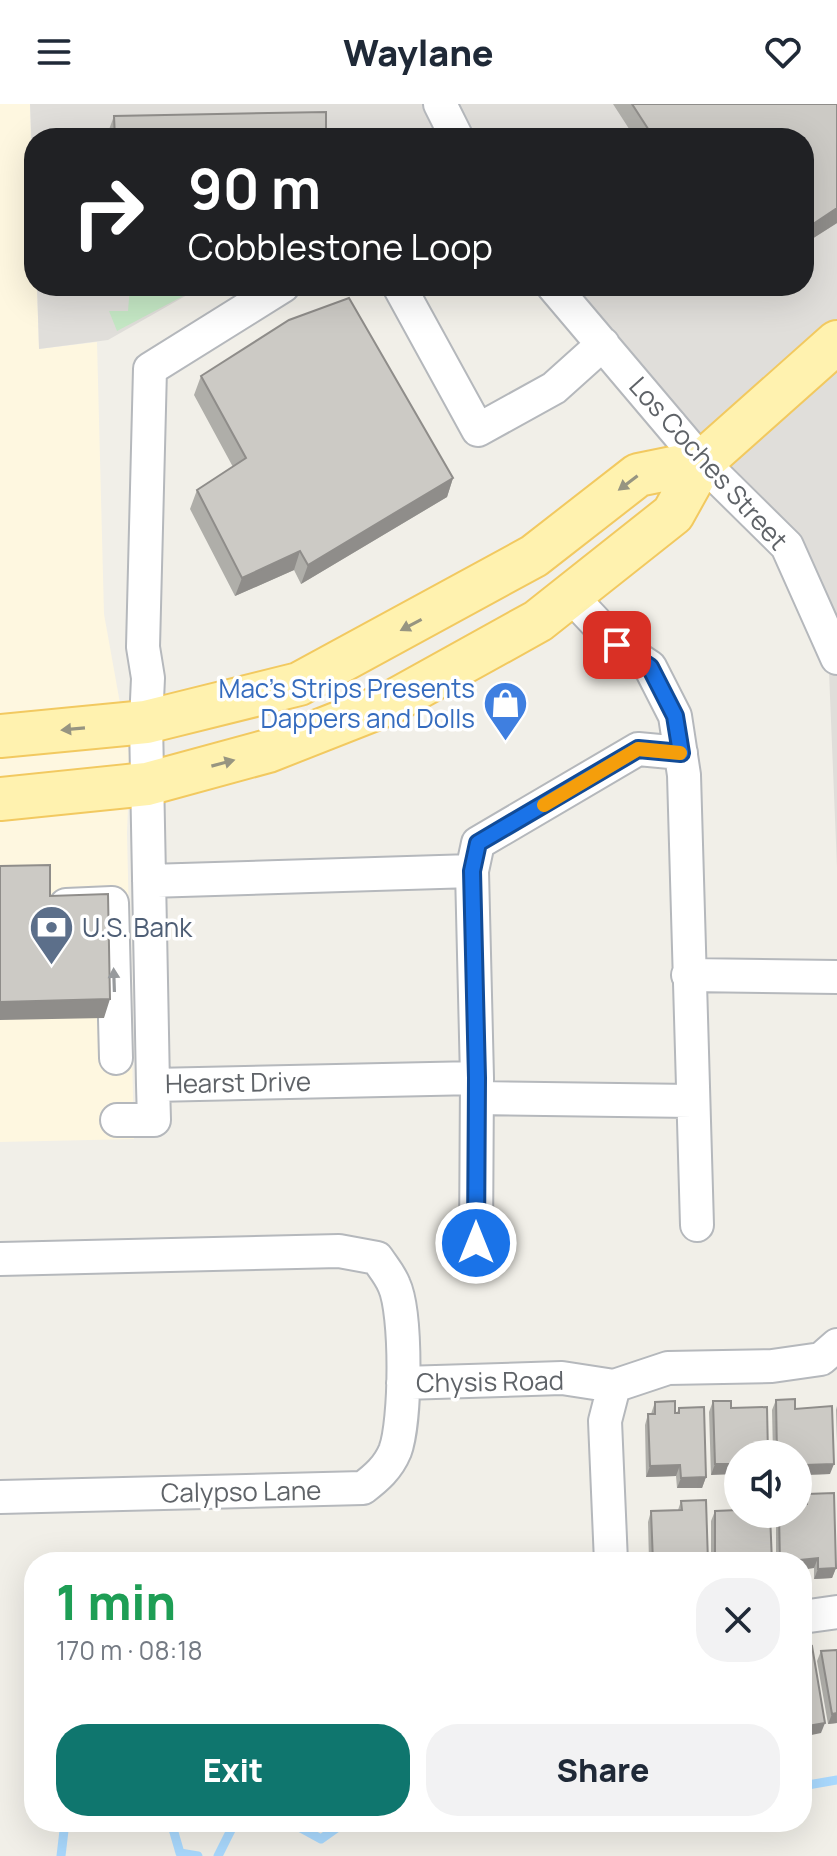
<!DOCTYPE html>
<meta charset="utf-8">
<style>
:root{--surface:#fff;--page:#f2f2f3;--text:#1f2937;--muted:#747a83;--accent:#0f766e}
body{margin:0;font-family:Manrope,sans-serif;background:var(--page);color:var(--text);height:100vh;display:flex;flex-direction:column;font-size:30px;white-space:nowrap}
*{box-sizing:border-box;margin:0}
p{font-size:26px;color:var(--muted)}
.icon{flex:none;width:44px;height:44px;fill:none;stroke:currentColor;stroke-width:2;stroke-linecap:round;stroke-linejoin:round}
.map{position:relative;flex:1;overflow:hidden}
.panel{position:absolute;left:24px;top:1448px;width:788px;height:280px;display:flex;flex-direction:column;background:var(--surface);border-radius:32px;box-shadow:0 8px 32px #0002}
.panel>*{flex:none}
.hud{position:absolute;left:24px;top:24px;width:790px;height:168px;border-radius:32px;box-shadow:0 8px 32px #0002;background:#202124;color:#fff;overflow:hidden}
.tools{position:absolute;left:724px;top:1336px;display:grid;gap:16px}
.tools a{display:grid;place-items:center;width:88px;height:88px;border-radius:50%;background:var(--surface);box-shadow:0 8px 32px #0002;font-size:40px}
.pin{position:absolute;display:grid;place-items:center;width:68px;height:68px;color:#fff;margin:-34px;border-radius:16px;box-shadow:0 4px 12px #0006}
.me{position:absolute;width:88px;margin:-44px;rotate:0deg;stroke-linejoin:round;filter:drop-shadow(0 0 6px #0008)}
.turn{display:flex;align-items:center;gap:28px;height:168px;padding:0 32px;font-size:36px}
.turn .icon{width:104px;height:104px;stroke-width:2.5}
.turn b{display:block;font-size:56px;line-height:68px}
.round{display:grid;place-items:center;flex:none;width:84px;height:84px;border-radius:32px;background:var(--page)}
.overview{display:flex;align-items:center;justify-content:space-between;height:136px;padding:0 32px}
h1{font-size:48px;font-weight:800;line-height:60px;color:#1e9e55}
.cta{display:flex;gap:16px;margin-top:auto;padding:16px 32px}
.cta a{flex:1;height:92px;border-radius:32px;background:var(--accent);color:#fff;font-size:32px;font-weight:800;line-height:92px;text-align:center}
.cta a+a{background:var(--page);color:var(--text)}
header{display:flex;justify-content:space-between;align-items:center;height:104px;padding:0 32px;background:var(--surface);font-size:36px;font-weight:800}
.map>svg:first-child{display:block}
</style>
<header><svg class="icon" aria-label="menu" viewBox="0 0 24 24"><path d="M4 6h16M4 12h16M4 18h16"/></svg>Waylane<svg class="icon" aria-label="heart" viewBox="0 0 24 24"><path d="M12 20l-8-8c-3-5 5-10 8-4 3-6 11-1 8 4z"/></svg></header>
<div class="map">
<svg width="837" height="1752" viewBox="0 0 837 1752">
<rect width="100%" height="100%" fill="#f1efe8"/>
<path fill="#fef7e0" d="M0 0H30L34 182H37L39 245 97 238 104 510 130 655 127 729 134 1035 0 1038Z"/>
<path fill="#e0deda" d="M30 0H837V763L829 568 775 443 565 182H804V34H34V104Z
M37 182H203L108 236 39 245Z"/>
<path fill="#c5e8c5" d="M130 182H202L117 227 109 207H128Z"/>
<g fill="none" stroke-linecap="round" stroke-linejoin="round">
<path stroke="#aadaff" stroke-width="9" d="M802 1682 837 1676
M171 1718 180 1749 198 1752
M290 1718 321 1735 345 1718
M61 1752 65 1718
M218 1752 235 1718"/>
<defs>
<path id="minor" d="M440 0 457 34
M283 182 150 265 143 543 148 574 146 618 153 981 477 974
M399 182 478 326 554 284 603 240
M553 182 702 358 787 442 837 554
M571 492 617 541 650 563 675 612 684 671 697 1121
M149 777 472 767
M66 801 112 799 116 954
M688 871 837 873
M477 994 692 997
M117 1016H154L153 981
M476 1139 477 974 472 767 478 739 638 645 681 649
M0 1155 339 1147 377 1154C383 1163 390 1171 394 1181 407 1209 406 1318 395 1347 388 1364 376 1374 363 1384L0 1393
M403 1279 562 1274 614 1282 668 1264 772 1262 821 1255 837 1241
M611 1458 605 1317 614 1282
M802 1513 837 1508"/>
<path id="major" d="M0 632 146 618 299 580 534 452 638 371 702 358
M0 695 147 680 268 647 390 599 538 517 673 410 702 358 837 238"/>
</defs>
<use href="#minor" stroke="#b5b8bc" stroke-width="36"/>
<use href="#major" stroke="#f2c960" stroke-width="46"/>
<use href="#minor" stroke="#fff" stroke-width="32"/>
<use href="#major" stroke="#fff2af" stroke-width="42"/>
</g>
<path fill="#afaea9" d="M613 0H837V119L804 140V34H635Z
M114 12 326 34H107V31Z
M201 272 453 374 447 393 301 480 294 466 235 492 190 405 197 386 233 363 194 291Z
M776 1296 795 1305 830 1370 805 1371 802 1382H798V1350H773L772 1306Z
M713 1297 731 1304 768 1350 711 1371 709 1308Z
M655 1298 675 1309H677L679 1304 706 1373 702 1384H677L676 1372 646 1373 645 1321 648 1310H651Z
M837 1302V1339L836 1306Z
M807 1390 836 1464 832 1474 814 1475V1464L802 1458H776V1410H798Z
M681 1397 708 1458H649L648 1418 651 1407 678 1406Z
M715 1407 772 1458H711V1417Z
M821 1547 837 1619 828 1620 817 1557Z"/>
<path fill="#8f8d8a" d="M837 104V119L804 140V126Z
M453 374 447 393 301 480 308 461Z
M300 447 294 466 235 492 242 474Z
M110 895 104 914 0 916V898Z
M715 1360H738V1370L711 1371Z
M834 1360 830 1370 801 1371 805 1361Z
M680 1361 676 1372 646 1373 650 1362Z
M805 1371 802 1382H798V1372Z
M706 1373 702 1384H677L681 1374Z
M818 1454 814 1464 802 1466V1458H780Z
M836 1464 832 1474 814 1475 818 1465Z
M837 1609V1619L828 1620 832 1610Z
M825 1619 821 1629 802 1633V1623Z"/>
<path fill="#cccac5" stroke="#8f8d8a" stroke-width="2" d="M632 0H837V104L804 126V34H654Z
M326 8V34H115L114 12Z
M349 194 453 374 308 461 300 447 242 474 197 386 246 354 201 272 289 216Z
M50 761V792L108 790 110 895 0 898V762Z
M795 1295V1305L832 1302 834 1360 805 1361V1371L798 1372V1350H777L776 1296Z
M675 1297V1309H679V1304L704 1303 706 1373 681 1374 680 1361 650 1362 648 1310H655V1298Z
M713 1297H731V1304L767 1303 768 1350H738V1360H715Z
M834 1389 836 1464 818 1465V1454L780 1458 779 1410H798V1400H807V1390Z
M706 1396 708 1458H653L651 1407 682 1406 681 1397Z
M738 1406V1410H770L772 1458H715V1407Z
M812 1542 825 1619 802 1623V1544Z
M837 1546V1609L832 1610 821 1547Z"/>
<defs><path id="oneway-solid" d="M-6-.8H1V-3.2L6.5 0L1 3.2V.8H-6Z" transform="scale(2)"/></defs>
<g fill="#979581">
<use href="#oneway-solid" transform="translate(628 379) rotate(143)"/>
<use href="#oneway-solid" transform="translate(411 521) rotate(152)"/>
<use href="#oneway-solid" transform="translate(73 625) rotate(175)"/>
<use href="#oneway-solid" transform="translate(223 659) rotate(-15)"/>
</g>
<use fill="#979a9d" href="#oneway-solid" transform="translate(114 876) rotate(-92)"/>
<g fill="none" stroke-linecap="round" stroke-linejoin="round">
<defs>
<path id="route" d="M476 1139 477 974 472 767 478 739 638 645 681 649 675 612 650 563 617 541"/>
</defs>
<use href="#route" stroke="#114b97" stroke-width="20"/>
<use href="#route" stroke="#1a73e8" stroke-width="14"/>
<path stroke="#f59e0b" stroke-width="14" d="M544 701 638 645 680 649"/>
</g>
<defs>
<symbol id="shop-pin" viewBox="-11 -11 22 30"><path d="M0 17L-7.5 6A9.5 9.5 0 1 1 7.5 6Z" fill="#3f7fe0" stroke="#fff"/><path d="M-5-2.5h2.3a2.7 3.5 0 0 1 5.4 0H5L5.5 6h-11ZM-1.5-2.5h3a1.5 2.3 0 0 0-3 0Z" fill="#fff"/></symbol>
<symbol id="bank-pin" viewBox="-11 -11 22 30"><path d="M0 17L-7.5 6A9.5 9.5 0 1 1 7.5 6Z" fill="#5c6f8a" stroke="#fff"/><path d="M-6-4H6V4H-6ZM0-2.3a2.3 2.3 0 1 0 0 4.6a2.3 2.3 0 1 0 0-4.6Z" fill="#fff"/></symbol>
</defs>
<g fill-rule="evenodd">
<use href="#shop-pin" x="480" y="574" width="51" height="69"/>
<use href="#bank-pin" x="26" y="798" width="51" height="69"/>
</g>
<g text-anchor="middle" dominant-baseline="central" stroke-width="7" stroke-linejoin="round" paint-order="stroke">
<g font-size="26" fill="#5f6368" stroke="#fff">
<text transform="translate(709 359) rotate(48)">Los Coches Street</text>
<text transform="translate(238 978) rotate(-1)">Hearst Drive</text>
<text transform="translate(490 1277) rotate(-1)">Chysis Road</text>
<text transform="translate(241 1387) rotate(-1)">Calypso Lane</text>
</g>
<g font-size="26" fill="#366cbe" stroke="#fff" text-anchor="end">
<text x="475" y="584">Mac's Strips Presents<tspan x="475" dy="30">Dappers and Dolls</tspan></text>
</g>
<g font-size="26" fill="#4e5e75" stroke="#fff" text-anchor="start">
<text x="82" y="823">U.S. Bank</text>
</g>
</g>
</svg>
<div class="tools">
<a><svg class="icon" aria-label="sound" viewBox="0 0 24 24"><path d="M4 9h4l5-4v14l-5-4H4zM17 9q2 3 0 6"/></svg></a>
</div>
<div class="pin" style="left:617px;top:541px;background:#d93025"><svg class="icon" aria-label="arrive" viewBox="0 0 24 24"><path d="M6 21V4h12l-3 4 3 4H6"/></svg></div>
<svg class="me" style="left:476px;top:1139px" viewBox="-20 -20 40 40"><circle r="17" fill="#1a73e8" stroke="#fff" stroke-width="3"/><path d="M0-11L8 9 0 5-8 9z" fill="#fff"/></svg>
<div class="hud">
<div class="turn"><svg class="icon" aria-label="right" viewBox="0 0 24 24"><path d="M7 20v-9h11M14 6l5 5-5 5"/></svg><div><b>90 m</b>Cobblestone Loop</div></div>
</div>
<section class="panel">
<div class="overview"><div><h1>1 min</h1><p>170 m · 08:18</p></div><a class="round"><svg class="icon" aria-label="close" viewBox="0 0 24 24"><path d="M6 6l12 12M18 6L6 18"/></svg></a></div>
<div class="cta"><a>Exit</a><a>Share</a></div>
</section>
</div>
